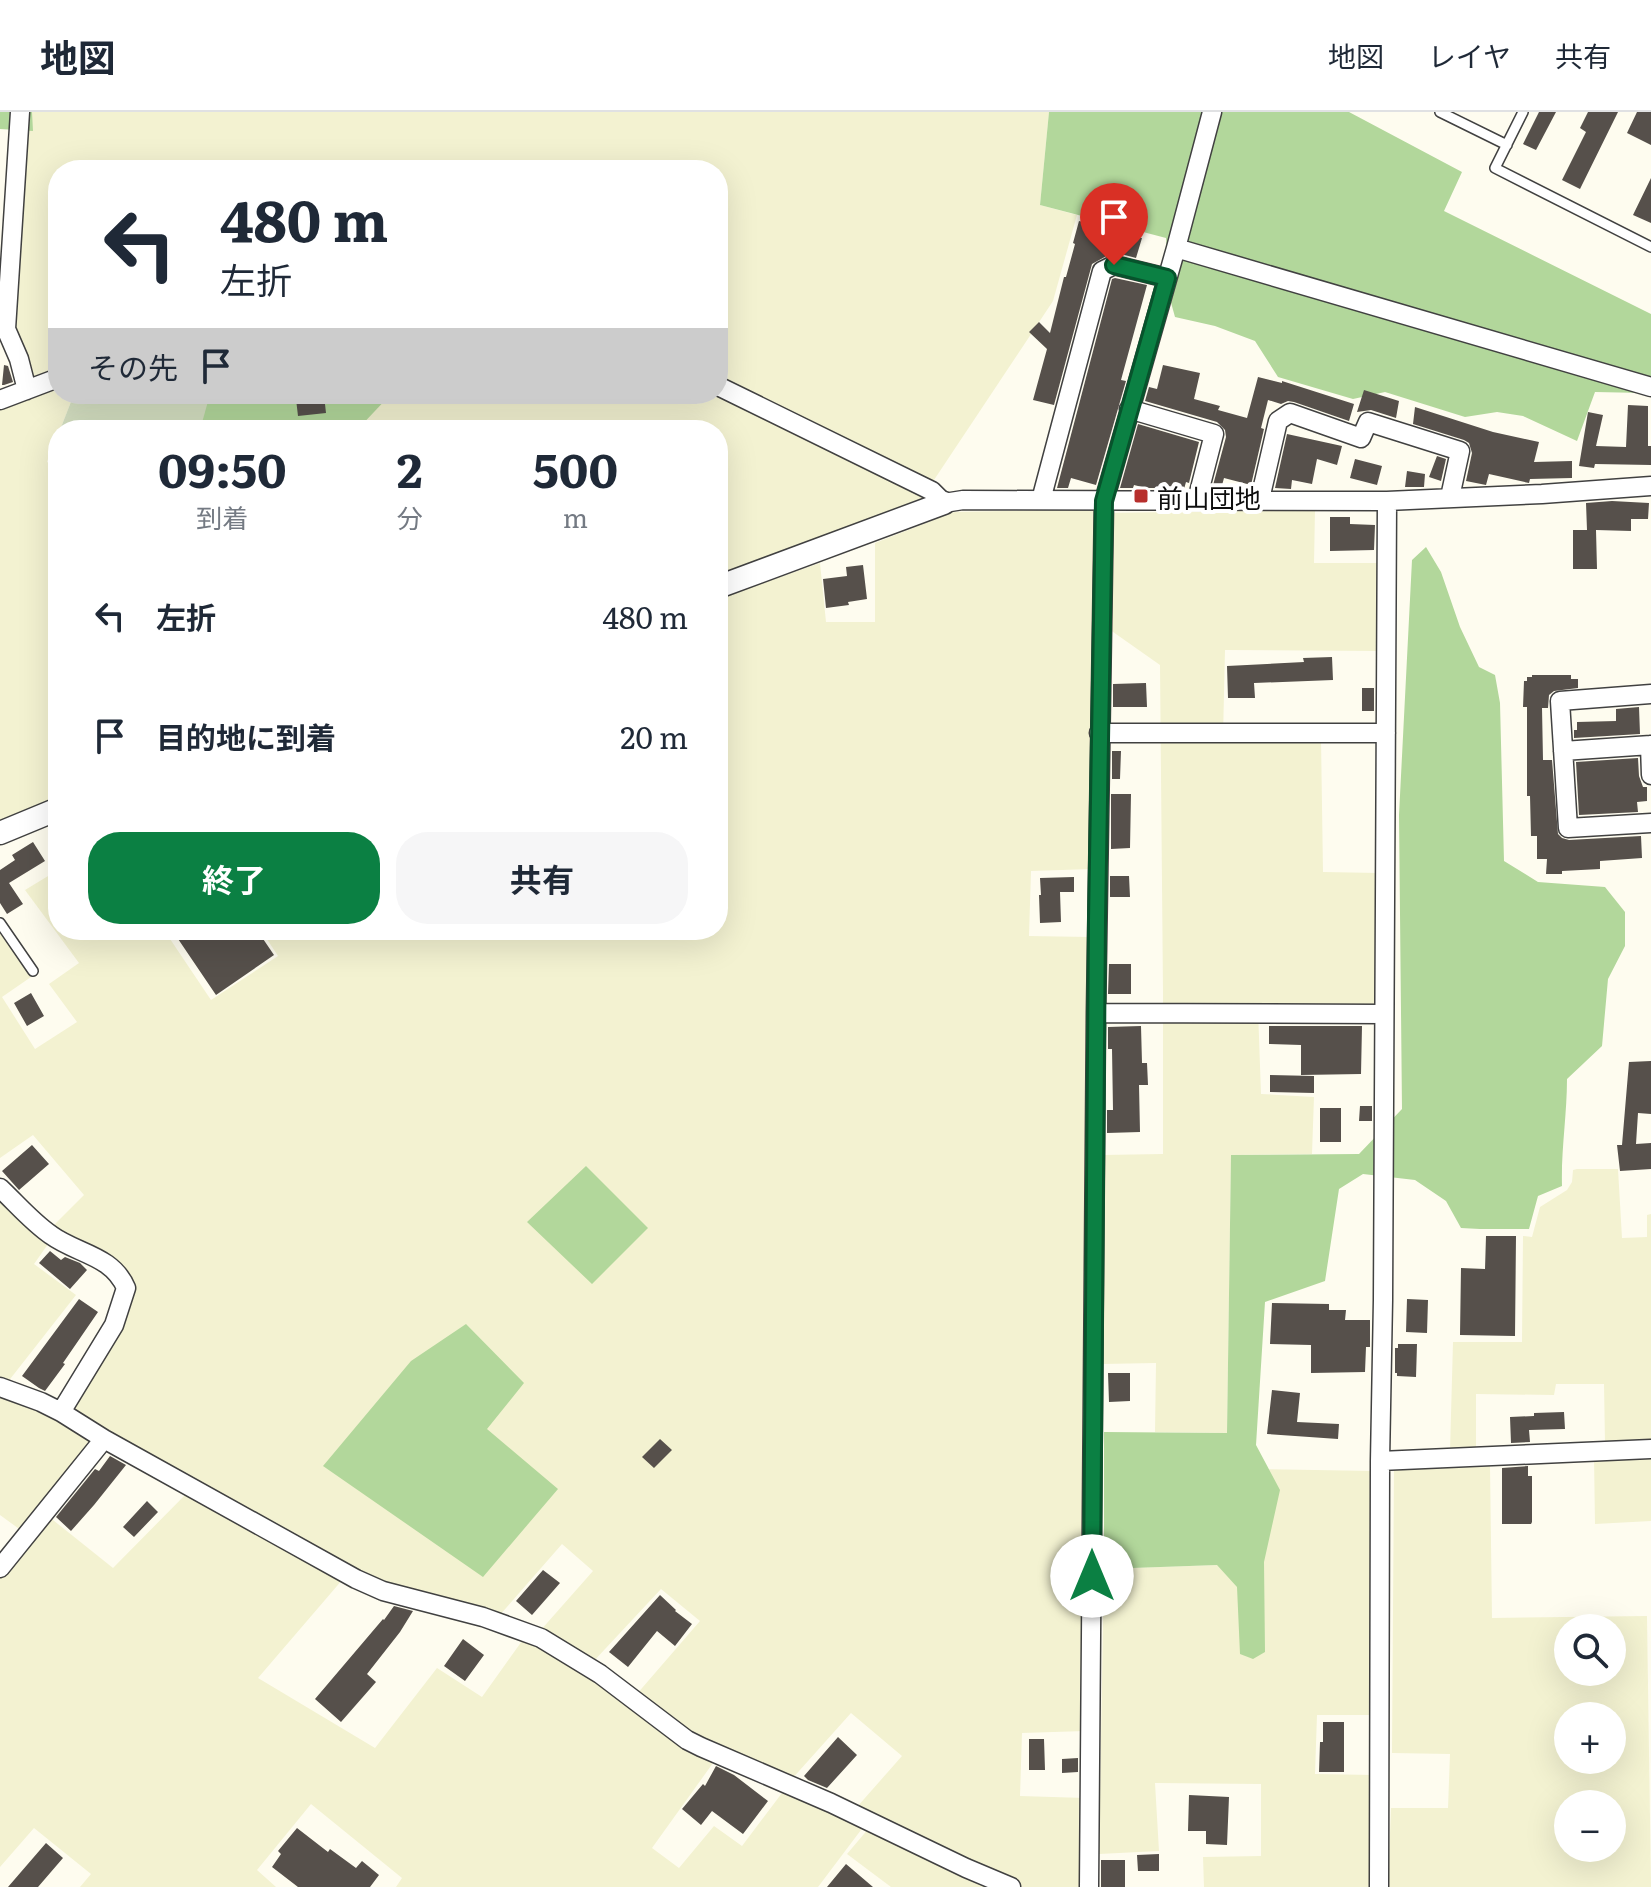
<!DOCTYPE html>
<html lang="ja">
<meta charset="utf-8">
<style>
:root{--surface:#fff;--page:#f6f6f7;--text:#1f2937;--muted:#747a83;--line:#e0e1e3;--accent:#0b8043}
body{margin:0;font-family:Literata,"Noto Sans JP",serif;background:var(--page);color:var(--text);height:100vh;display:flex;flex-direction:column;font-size:30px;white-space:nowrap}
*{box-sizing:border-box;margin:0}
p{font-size:26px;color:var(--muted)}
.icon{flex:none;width:44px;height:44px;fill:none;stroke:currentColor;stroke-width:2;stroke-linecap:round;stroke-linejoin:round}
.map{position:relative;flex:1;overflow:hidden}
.side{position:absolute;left:48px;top:308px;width:680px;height:520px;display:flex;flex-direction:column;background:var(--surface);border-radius:32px;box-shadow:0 8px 32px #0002}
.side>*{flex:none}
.guide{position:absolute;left:48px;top:48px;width:680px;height:244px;border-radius:32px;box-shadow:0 8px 32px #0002;background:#fff;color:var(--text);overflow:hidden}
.buttons{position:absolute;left:1554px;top:1502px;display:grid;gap:16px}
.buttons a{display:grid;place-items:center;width:72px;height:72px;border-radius:50%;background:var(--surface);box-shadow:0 8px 32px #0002;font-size:40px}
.pin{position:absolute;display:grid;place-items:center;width:68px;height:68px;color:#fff;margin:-82px -34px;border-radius:50% 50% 50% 0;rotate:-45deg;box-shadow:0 0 8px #0007}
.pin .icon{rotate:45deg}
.me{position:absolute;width:88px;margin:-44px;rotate:0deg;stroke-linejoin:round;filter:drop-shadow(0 0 6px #0008)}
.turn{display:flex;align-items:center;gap:28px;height:168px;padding:0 40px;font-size:36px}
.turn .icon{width:104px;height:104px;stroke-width:2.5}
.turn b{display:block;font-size:56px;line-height:68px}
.then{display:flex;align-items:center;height:76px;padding:0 40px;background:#0003;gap:16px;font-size:30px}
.eta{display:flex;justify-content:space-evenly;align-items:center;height:136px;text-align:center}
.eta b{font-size:48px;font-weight:700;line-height:56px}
.button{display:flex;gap:16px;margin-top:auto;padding:16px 40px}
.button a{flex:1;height:92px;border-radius:32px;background:var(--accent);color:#fff;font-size:32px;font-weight:700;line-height:92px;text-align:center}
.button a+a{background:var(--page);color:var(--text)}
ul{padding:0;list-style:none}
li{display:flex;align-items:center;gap:24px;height:120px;padding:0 40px}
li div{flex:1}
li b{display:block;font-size:30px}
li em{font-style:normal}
header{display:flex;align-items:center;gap:48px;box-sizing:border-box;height:112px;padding:0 40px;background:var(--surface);border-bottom:2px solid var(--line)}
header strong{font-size:38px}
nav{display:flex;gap:44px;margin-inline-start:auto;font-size:28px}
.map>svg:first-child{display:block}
</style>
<header>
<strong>地図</strong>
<nav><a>地図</a><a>レイヤ</a><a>共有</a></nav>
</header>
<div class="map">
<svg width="1651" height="1775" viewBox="0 0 1651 1775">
<rect width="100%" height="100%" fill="#fefcef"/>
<path fill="#f3f2d1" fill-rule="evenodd" d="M24 0H1049L1040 93 1077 103 1053 189 922 386 718 464V318H200L210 282H718V58H58V260L31 270 12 217Z
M58 275V282H74L60 318H58L47 350 58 355V689L0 712V296Z
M1095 397 1092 757 1031 759 1029 824 1090 825 1085 1619 1022 1621 1020 1684 1085 1686V1775H1022L960 1748 857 1695 902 1644 851 1601 791 1668 707 1633 636 1583 700 1509 661 1477 592 1551 540 1519 593 1459 562 1432 499 1504 377 1472 70 1299 125 1209 133 1179 104 1143 53 1114 84 1083 33 1023 0 1046V820L31 865 2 885 35 937 77 910 49 872 79 851 25 778 58 758V818H164L211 888 278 844 261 818H718V487L820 451 826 510H875V431L954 400Z
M1315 398 1314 451H1382L1379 539 1225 538 1223 625 1321 627 1323 760 1379 761 1380 896 1258 897 1261 982 1314 985 1312 1042 1231 1043 1227 1321 1155 1320 1156 1251 1102 1252 1103 1043 1163 1042V881L1160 553 1106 515 1108 401Z
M1577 1057H1618L1622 1126 1647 1125V1103L1651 1102V1329L1605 1331 1604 1272H1556L1554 1283 1476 1282V1339H1450L1453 1230H1522L1523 1124 1532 1125 1540 1095 1567 1078 1572 1070 1573 1058Z
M0 1076 53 1125 34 1152 76 1183 7 1271 0 1269Z
M0 1282 55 1305 91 1328 22 1419 0 1403Z
M1651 1342V1409L1595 1412 1594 1345Z
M1394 1354H1490L1492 1506 1647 1504 1651 1775H1388L1391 1696H1448L1450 1642 1392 1641ZM1568 1516H1612V1560H1568ZM1568 1604H1612V1648H1568ZM1568 1692H1612V1736H1568Z
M1249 1357 1374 1359 1372 1603H1317L1315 1662 1374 1663 1369 1775H1204L1203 1745 1261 1744V1672L1155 1671 1159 1739 1099 1742 1104 1457 1246 1452Z
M188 1380 343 1467 258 1566 375 1636 437 1556 482 1585 522 1529 539 1533 597 1568 659 1617 713 1651 652 1736 679 1756 714 1714 742 1734 785 1677 864 1714 818 1775H396L402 1766 311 1692 257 1758 276 1775H80L91 1762 34 1716 0 1755V1466L48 1404 113 1456Z
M869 1716 996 1775H891L847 1742Z"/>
<path fill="#b2d79b" d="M0 0H32L33 19 0 17Z
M1049 0H1349L1462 60 1444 99 1651 202V279L1644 281 1595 280 1577 329 1523 304 1497 300 1465 305 1385 280 1353 287 1278 265 1255 229 1215 214 1175 205 1170 187 1166 126 1040 93Z
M202 282H391L357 318H189Z
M1426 435 1441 460 1460 515 1479 555 1495 563 1500 591 1504 749 1538 770 1605 775 1625 800V834L1608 867 1602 934 1567 967C1567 1003 1561 1038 1562 1074L1538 1084 1529 1117H1480L1461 1116 1446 1089 1415 1068 1363 1062 1339 1077 1325 1169 1265 1190 1256 1333 1280 1378 1264 1450 1265 1540 1253 1547 1240 1542 1237 1475 1217 1453 1104 1457V1320L1227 1321 1231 1043 1359 1042 1402 997 1399 703 1412 448Z
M586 1054 648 1116 592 1172 527 1110Z
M466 1212 524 1271 487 1317 558 1377 483 1465 323 1354 411 1249Z"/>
<path fill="#d4dfc1" d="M74 282H210L200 318H60Z"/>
<path fill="#56504b" d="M1539 0H1556L1536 38 1523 32Z
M1588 0H1618L1580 77 1562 68 1586 20 1580 16Z
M1637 0H1651V33L1627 21Z
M1651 66V111L1633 103Z
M1079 109 1142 126 1136 146 1117 141 1110 142 1092 152 1054 293 1033 288 1047 237 1029 220 1039 210 1050 221 1064 165H1066L1075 132 1073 131Z
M1115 166 1147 173 1121 268 1126 269 1096 373 1071 366 1068 376H1057L1112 167Z
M4 253 8 254 13 270 4 273H2Z
M1163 253 1200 261 1194 287 1220 294 1218 298 1247 306 1258 265 1282 271V269L1354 292 1349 309 1294 290 1288 289 1281 292 1268 288 1261 316 1264 317 1251 373 1224 366 1221 377H1212L1226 325 1225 318 1217 310 1145 289 1149 275 1157 277Z
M1364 278 1399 289 1396 306 1371 298 1357 300Z
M324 283 326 301 298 304 296 287Z
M1628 293 1648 294V334H1651V353L1595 352 1594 356 1579 354 1588 300 1603 303 1596 334 1626 335Z
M1415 295 1493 320 1539 330 1534 350 1572 349V366L1530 367 1529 371 1489 362 1486 373 1466 369 1472 341 1469 331 1464 328 1413 312Z
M1138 312 1199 330 1189 371 1186 370 1184 377 1173 376 1161 373 1160 376H1146L1134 373 1133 376H1120Z
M1287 322 1342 334 1337 353 1317 347 1312 372 1292 368 1291 377 1275 376Z
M1437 344 1446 347 1441 369 1429 365Z
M1355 347 1382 354 1377 373 1350 366Z
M1407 359 1425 362 1424 375H1405Z
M1612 389 1649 391 1648 407H1631V419L1596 418 1597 457H1573V418H1592H1587L1586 391Z
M1330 405H1350V412L1375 413 1374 438 1330 439Z
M863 453 867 487 848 490 849 493 826 496 823 467 847 464 846 455Z
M1332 545 1333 568 1254 571 1255 586H1228L1227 554 1304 550 1303 546Z
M1532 563H1571V567H1578V576L1554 579 1549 583 1548 596H1542L1543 648H1552L1558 722 1562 726 1569 728 1641 724 1642 746 1600 749V757L1562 759V762H1546L1547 747H1537V724H1531L1530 684H1527V595H1523L1524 569H1527V565H1532Z
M1146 571 1147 595H1113V572Z
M1362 576H1374V599H1362Z
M1639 595 1640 622 1574 626V618H1577V610L1616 609V597Z
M1112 639H1121L1120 667H1112Z
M1638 646 1639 664 1643 675H1647V689L1637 690 1638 700 1579 703 1576 650Z
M1111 682H1131L1130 736 1111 737Z
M33 730 45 749 9 771 23 792 7 802 0 791V758L15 748 12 743Z
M1110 764H1129L1130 785H1110Z
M1074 765V780H1060L1061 810 1040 811 1039 783H1041L1040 766Z
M172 818H257L274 843 216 883Z
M1109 852H1131V882H1108Z
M31 881 44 904 27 914 14 891Z
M1141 914 1142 951H1147L1148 973H1139L1140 1020 1107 1021V998H1113L1112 937H1108V915Z
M1269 914H1362L1361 962 1301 963V933L1269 932Z
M1651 949V1002L1638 1001 1636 1032 1651 1031V1057L1620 1059 1617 1033H1622L1629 950Z
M1270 963 1314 964V981L1270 980Z
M1360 994H1372V1009H1359Z
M1320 996H1341V1030H1320Z
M32 1033 49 1052 19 1078 2 1059Z
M1486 1124H1516L1515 1224 1460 1223 1461 1156 1485 1157Z
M50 1139 61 1148 65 1145 80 1151 87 1158 70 1177 39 1151Z
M79 1187 98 1200 63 1251 65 1252 45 1279 39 1276 22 1264Z
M1407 1187 1428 1188 1427 1221 1406 1220Z
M1272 1191 1329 1192V1198H1346L1345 1208H1370V1235H1366L1365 1260 1311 1261V1233L1270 1232Z
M1398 1232H1417L1416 1265 1397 1264V1261H1395V1236H1398Z
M1108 1261H1130V1289L1109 1290Z
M1272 1278 1300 1281 1297 1310 1339 1312 1338 1327 1267 1322Z
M1564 1300 1565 1317 1529 1318 1530 1330 1511 1331 1510 1305 1534 1304V1301Z
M660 1327 672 1338 654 1356 642 1345Z
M110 1344 126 1353 94 1393 71 1419 56 1405 95 1357 99 1359Z
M1528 1354V1364H1532V1410L1531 1412H1502V1356Z
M147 1389 158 1400 134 1425 123 1415Z
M543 1458 560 1471 532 1503 516 1489Z
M660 1483 676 1498 675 1499 692 1512 675 1534 657 1519 628 1555 609 1540Z
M394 1494 413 1499 400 1520 367 1562 376 1570 341 1610 315 1587 383 1507 384 1508Z
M463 1527 484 1543 465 1569 444 1554Z
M1323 1610H1344V1660H1319L1320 1630H1323Z
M838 1625 857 1643 827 1676 808 1668 804 1664Z
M1029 1627H1044L1045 1658H1029Z
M1078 1646V1660L1062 1661V1647Z
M716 1654 734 1663 768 1689 743 1722 712 1699 701 1713 682 1697 703 1672 705 1674Z
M1189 1683 1229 1685 1227 1733 1206 1732V1719H1188Z
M297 1716 328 1740 330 1737 356 1756 362 1749 379 1763 370 1775H298L272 1755 281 1742 278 1739Z
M46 1731 63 1746 38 1775H8Z
M1159 1742V1759H1138L1137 1743Z
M1101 1748H1125V1775H1101Z
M846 1752 873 1775H827Z"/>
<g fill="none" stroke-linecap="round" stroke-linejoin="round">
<defs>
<path id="service" d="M1440 0 1507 33
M1523 0 1495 56 1651 135
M0 811 33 859"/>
<path id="minor" d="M20 0 6 217 19 247 27 278
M1176 136 1651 275
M718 274 932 379 944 391 963 388 1387 389 1542 382 1651 374
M0 288 58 266
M1129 297 1214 322 1197 388
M1260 387 1278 309 1290 301 1361 326 1368 310 1460 339 1450 385
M1041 388 1102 159 1114 153 1167 166
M1651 582 1560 589 1568 716 1651 711
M1099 621H1386
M1650 633 1651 663
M1563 639 1651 633
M1096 901 1384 902
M0 1076C17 1092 32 1110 51 1123 77 1142 112 1143 126 1176L114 1213 61 1300
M0 1275 41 1290 61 1300 104 1327 356 1467 383 1479 483 1505 541 1526 600 1562 687 1628 701 1635 831 1691 966 1756 1011 1775
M1380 1349 1651 1337
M0 1456 104 1327
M1089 1775 1096 901 1104 389 1176 136 1212 0
M1379 1775 1380 1349 1383 1188 1387 389"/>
<path id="tertiary" d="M718 475 944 391
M0 721 58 697"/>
</defs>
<use href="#service" stroke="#414141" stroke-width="12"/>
<use href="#minor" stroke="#414141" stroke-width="21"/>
<use href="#tertiary" stroke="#414141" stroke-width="25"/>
<use href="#service" stroke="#fff" stroke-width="9"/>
<use href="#minor" stroke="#fff" stroke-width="18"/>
<use href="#tertiary" stroke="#fff" stroke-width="22"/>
</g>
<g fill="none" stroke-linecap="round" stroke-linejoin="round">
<defs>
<path id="route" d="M1092 1464 1097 808 1104 389 1167 166 1114 153"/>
</defs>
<use href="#route" stroke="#07532c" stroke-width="20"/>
<use href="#route" stroke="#0b8043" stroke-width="14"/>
</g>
<rect fill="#b72f2d" stroke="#fff" stroke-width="3" x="1133" y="376" width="16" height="16" rx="4"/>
<g text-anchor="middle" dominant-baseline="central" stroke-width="8" stroke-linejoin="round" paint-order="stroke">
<g font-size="26" fill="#0e0e0e" stroke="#fff" text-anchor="start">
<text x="1157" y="384">前山団地</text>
</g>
</g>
</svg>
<div class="buttons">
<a><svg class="icon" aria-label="search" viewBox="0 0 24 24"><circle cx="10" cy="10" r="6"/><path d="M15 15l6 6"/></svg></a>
<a>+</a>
<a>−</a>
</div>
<div class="pin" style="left:1114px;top:153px;background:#d93025"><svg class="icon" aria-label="arrive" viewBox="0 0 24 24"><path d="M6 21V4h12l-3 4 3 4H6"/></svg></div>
<svg class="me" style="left:1092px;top:1464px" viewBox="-20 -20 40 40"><circle r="19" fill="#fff"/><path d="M0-13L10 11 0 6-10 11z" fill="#0b8043"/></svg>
<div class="guide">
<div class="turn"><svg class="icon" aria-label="left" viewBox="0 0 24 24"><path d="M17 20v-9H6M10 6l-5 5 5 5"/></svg><div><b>480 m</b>左折</div></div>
<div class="then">その先<svg class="icon" aria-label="arrive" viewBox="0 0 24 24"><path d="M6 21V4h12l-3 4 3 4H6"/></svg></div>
</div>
<section class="side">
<div class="eta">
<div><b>09:50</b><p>到着</p></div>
<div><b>2</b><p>分</p></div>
<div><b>500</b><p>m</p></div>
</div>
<ul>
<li><svg class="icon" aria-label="left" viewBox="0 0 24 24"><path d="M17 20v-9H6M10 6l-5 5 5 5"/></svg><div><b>左折</b></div><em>480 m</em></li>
<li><svg class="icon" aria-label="arrive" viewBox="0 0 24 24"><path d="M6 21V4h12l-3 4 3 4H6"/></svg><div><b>目的地に到着</b></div><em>20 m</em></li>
</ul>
<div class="button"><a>終了</a><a>共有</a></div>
</section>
</div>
